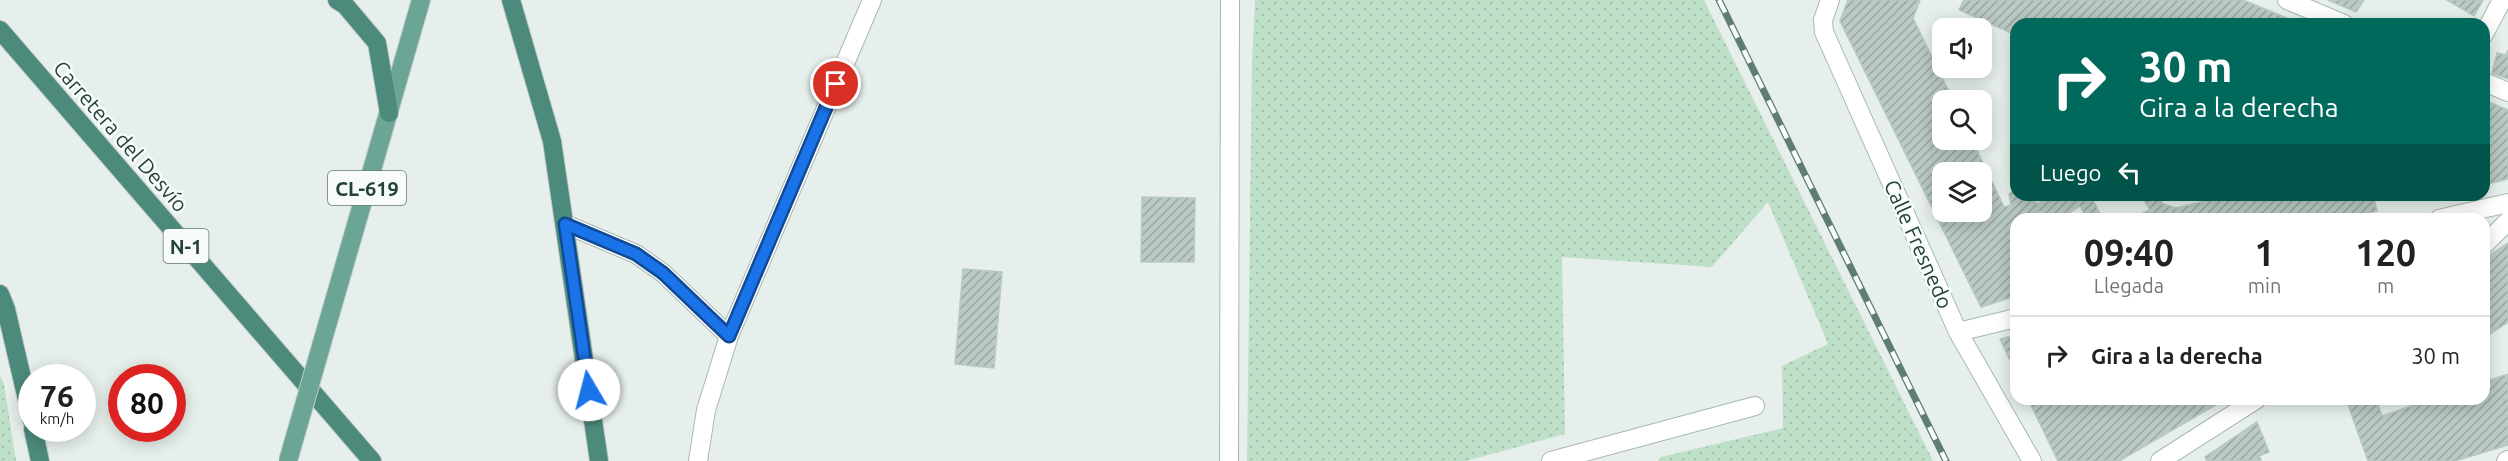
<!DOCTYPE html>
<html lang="es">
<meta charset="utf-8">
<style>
:root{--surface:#fff;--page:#f6f6f6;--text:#222;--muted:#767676;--line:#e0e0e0}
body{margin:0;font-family:Ubuntu,sans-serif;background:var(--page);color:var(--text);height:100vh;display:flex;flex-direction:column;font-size:22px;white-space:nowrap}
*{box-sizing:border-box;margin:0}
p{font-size:20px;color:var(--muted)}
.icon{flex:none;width:33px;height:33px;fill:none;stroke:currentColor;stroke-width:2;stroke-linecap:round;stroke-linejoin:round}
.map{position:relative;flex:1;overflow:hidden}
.drawer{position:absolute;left:2010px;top:213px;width:480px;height:192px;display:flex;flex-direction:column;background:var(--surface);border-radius:18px;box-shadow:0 3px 15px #0003}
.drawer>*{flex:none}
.hud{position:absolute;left:2010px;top:18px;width:480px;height:183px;border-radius:18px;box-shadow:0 3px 15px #0003;background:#00695c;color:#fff;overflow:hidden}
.fabs{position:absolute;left:1932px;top:18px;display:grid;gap:12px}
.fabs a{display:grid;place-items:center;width:60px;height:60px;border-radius:12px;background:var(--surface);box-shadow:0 3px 15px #0003;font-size:30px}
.speed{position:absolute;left:18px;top:364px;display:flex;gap:12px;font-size:30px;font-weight:700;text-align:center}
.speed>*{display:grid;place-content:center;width:78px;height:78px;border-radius:50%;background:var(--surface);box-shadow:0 3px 15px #0003;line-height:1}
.speed small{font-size:15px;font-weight:400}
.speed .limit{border:9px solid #d22;background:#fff;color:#111}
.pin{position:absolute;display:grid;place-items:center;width:51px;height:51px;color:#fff;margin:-26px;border:3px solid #fff;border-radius:50%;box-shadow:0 2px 6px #0007}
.me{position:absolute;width:66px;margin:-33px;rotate:352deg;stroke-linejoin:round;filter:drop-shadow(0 0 4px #0008)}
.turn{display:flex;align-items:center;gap:21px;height:126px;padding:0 30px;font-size:27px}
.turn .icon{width:78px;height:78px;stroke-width:2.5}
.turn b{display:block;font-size:42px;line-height:51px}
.then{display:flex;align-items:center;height:57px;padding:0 30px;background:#0003;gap:12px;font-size:22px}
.eta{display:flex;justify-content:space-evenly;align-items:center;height:102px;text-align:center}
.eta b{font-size:36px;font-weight:700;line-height:42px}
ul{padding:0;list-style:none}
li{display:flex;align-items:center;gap:18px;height:78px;padding:0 30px;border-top:2px solid var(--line)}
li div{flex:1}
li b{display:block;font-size:22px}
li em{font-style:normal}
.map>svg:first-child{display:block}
</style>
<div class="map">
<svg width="2508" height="461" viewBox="0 0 2508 461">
<defs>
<pattern id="grass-dots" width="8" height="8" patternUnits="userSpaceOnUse" patternTransform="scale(1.5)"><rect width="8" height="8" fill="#bfe0c8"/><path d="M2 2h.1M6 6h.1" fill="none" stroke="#a4c1ad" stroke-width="1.8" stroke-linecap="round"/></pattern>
<pattern id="building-hatch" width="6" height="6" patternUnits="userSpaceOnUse" patternTransform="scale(1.5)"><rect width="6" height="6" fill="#bbcac4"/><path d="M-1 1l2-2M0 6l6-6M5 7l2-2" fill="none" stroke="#98a6a0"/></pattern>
</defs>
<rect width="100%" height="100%" fill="#e6efeb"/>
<path fill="url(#grass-dots)" d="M1255 0H1704L1933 461H1658L1661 457 1783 428 1782 366 1828 344 1768 202 1712 267 1562 257 1565 434 1466 461H1247L1252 63Z
M0 375 4 384 16 461H0Z"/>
<path fill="url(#building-hatch)" stroke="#b8c9c2" stroke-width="1.5" fill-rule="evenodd" d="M1848 0H1920L1913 18 1953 100H1942V140H1972L2004 207 2011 205 2009 194 2016 188V195H2032L2037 204 2053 195H2090L2103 219H2087L2080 206 2059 219H2046L2041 211 2024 219H2016V296L1981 307 1840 21ZM1942 172H1982V212H1942Z
M1964 0H2243L2301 24H2016V35L1959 10Z
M2328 0H2364L2356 12Z
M2447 0H2483L2474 16Z
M2508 50V79L2492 73 2497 53 2506 55Z
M2484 100 2508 110V179L2484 185Z
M2141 195H2158L2163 204 2176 208 2223 197 2222 195H2373L2377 211 2345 219H2129L2150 210Z
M1142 197 1195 198 1194 262H1141Z
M2508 243V322L2484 338V259Z
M963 269 1002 272 994 368 955 364Z
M2016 335V373L2000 339Z
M2508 374V445L2455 461H2368L2346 399H2376L2382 416 2432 399H2484V382Z
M2028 399H2226L2119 461H2058Z
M2257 422 2269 452 2259 456 2261 460 2207 461 2205 457Z"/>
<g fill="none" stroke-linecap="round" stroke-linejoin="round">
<defs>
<path id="minor" d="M1830 0 1823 20 1824 32 1958 332 2032 461
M2287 0 2344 24
M2484 34 2502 0
M2484 82 2508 92
M2439 219 2508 203
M565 224 636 254 663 273 729 336 872 0
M2484 245 2508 221
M1958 332 2016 318
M698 461 706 410 729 336
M1229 461 1230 0
M1551 461 1755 406
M2160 461 2257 399
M2506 461 2508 460"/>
<path id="primary" d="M328 322 421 0"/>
<path id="trunk" d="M337 0 345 5 377 43 389 113
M511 0 552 141 599 461
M0 30 372 461
M0 294 6 309 32 421
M33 429 40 461"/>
</defs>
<use href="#minor" stroke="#a8b8b2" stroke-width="20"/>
<use href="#primary" stroke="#c2cac8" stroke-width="20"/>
<use href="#trunk" stroke="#c2cac8" stroke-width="20"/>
<use href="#minor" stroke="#fff" stroke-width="18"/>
<use href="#primary" stroke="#6aa596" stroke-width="18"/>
<use href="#trunk" stroke="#4c8a7c" stroke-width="18"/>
<defs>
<path id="rail" d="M1719 0 1946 461"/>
</defs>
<use href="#rail" stroke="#5f7d75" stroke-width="7"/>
<use href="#rail" stroke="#f7fbf9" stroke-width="4.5" stroke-dasharray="14" stroke-linecap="butt"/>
<defs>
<path id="primary-bridge" d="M288 461 328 322"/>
</defs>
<use href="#primary-bridge" stroke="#c2cac8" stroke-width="20" stroke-linecap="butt"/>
<use href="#primary-bridge" stroke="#6aa596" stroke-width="18"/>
</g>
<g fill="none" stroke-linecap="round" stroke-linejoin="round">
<defs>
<path id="route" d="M589 390 565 224 636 254 663 273 729 336 836 84"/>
</defs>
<use href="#route" stroke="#114b97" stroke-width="15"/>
<use href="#route" stroke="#1a73e8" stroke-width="10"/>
</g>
<g text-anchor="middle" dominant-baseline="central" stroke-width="5" stroke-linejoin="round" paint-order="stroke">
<g fill="#f7fbf9" stroke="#637a73" stroke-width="1.5">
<rect x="328" y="171" width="78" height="34" rx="4.5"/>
<rect x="163.5" y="229" width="45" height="34" rx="4.5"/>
</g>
<g font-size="20" font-weight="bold" fill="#24423a">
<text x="367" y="188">CL-619</text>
<text x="186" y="246">N-1</text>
</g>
<g font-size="21" fill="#24423a" stroke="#f7fbf9">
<text transform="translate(121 136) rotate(49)">Carretera del Desvío</text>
<text transform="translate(1919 244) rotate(66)">Calle Fresnedo</text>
</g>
</g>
</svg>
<div class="fabs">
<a><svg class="icon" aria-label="sound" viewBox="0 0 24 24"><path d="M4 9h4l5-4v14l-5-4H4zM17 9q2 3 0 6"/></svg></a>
<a><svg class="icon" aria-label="search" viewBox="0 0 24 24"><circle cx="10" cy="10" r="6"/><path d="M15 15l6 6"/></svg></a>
<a><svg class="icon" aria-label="layers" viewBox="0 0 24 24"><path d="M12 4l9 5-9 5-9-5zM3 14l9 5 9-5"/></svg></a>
</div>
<div class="speed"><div>76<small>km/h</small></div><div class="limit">80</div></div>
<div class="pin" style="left:836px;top:84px;background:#d93025"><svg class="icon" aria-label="arrive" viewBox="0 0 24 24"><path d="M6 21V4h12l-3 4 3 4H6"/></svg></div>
<svg class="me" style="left:589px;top:390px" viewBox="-20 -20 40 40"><circle r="19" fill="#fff"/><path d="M0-13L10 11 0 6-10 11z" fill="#1a73e8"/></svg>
<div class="hud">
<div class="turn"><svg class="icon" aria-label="right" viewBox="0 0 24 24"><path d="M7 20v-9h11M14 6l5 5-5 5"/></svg><div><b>30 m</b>Gira a la derecha</div></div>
<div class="then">Luego<svg class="icon" aria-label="left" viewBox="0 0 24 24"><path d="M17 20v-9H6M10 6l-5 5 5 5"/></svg></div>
</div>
<section class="drawer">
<div class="eta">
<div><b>09:40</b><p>Llegada</p></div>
<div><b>1</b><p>min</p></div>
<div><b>120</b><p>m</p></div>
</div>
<ul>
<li><svg class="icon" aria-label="right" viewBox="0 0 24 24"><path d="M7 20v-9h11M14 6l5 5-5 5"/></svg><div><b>Gira a la derecha</b></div><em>30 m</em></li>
</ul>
</section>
</div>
